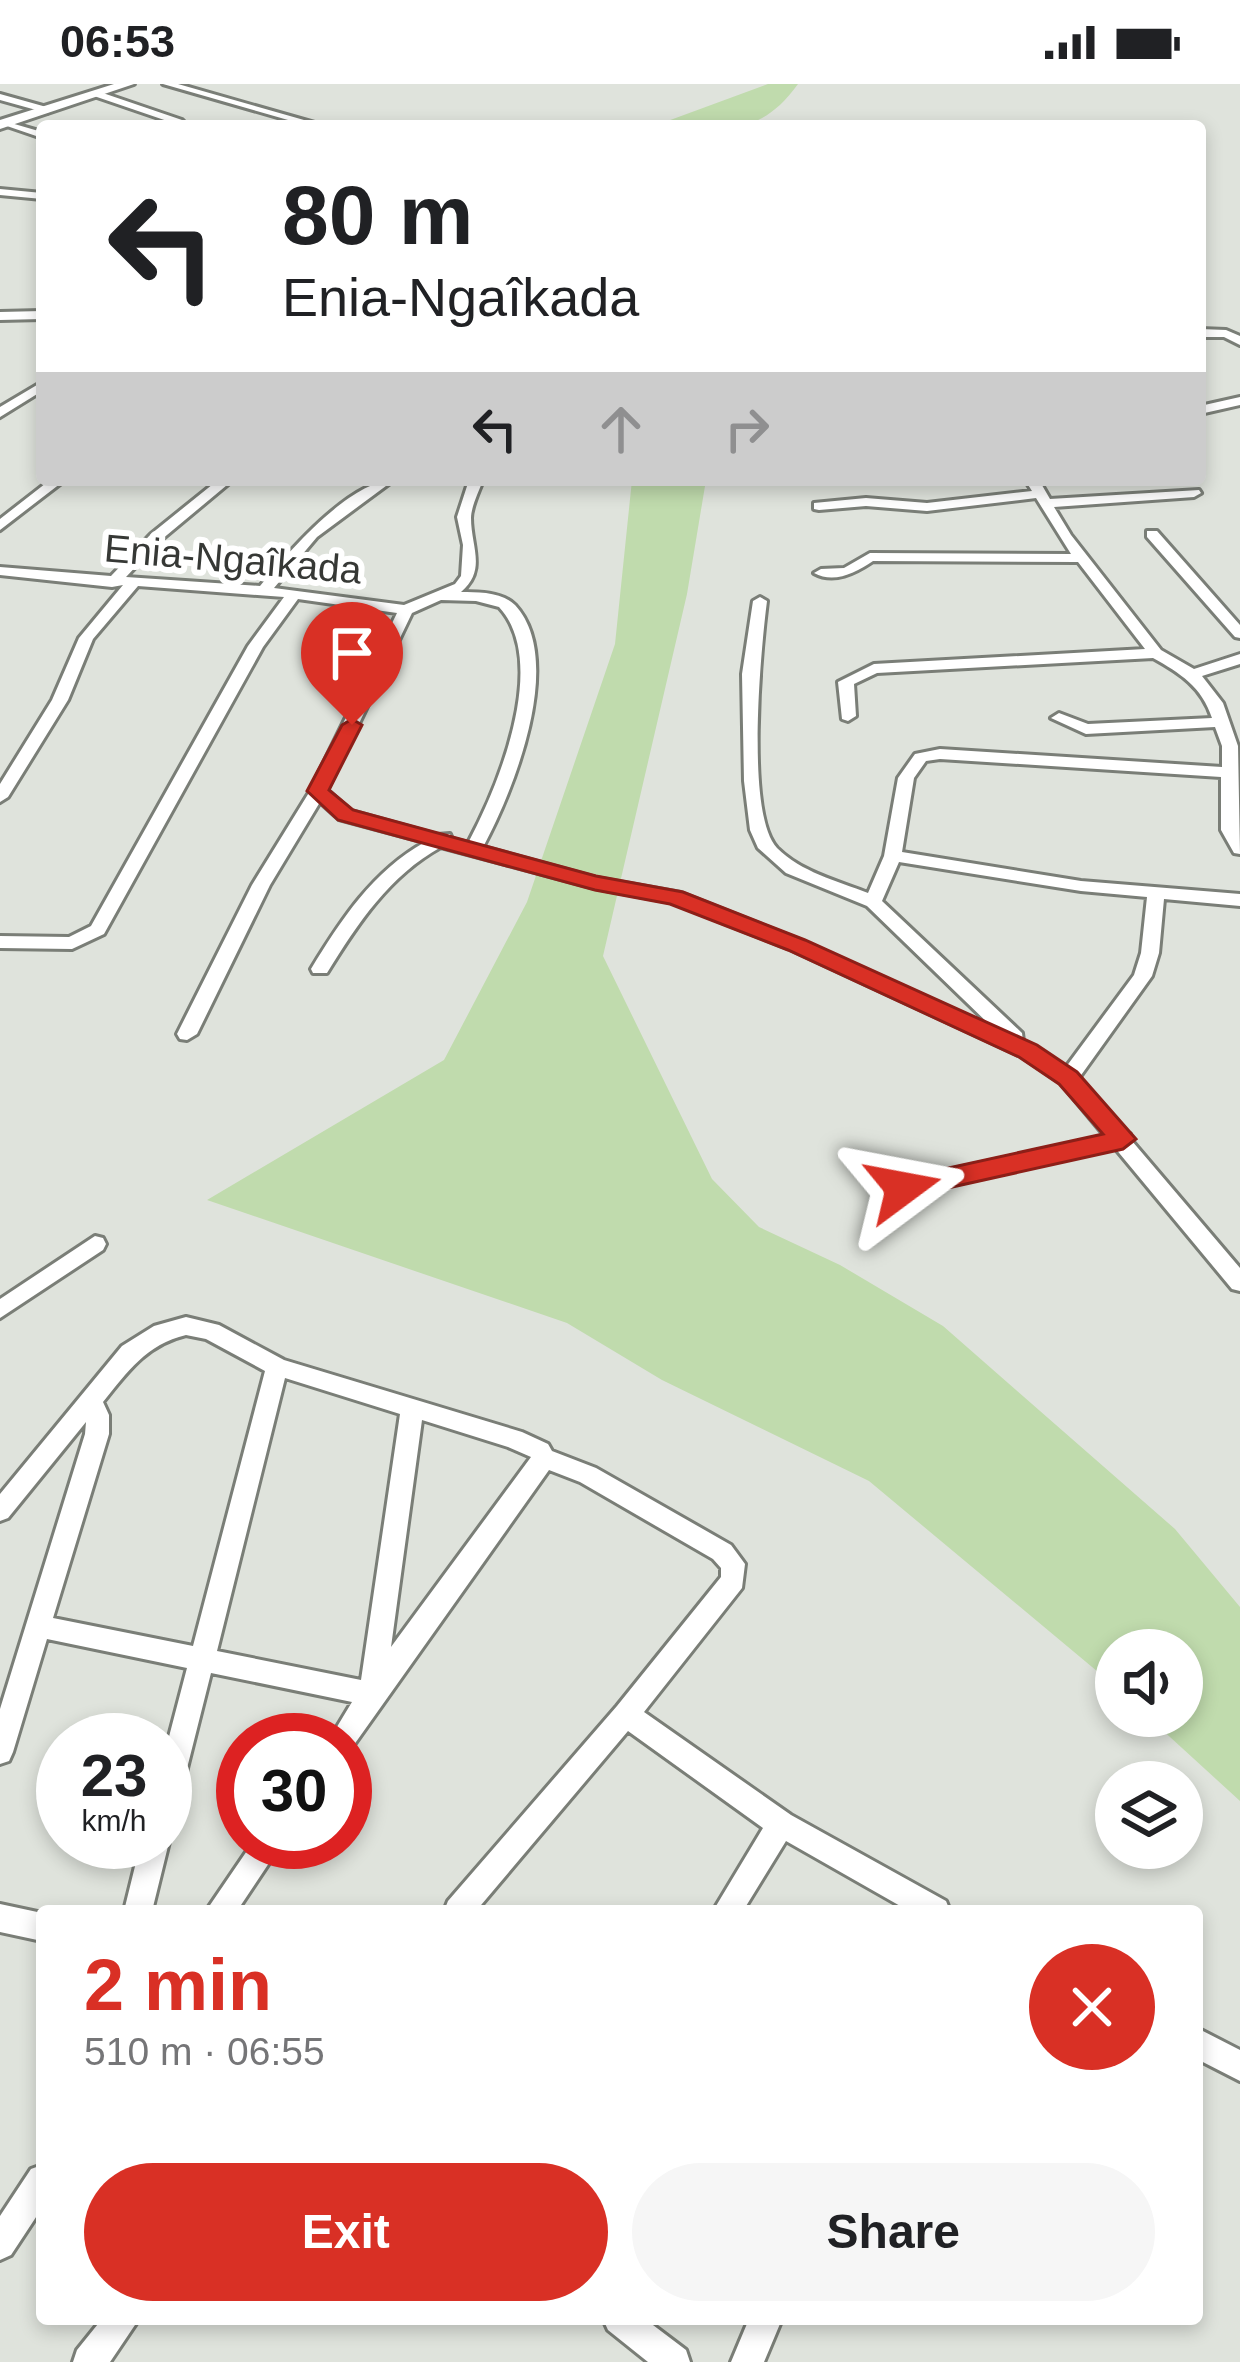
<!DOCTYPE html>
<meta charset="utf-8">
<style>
:root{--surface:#fff;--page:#f6f6f6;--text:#202124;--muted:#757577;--accent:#d93025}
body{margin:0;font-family:Helvetica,sans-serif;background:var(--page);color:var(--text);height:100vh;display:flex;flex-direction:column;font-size:45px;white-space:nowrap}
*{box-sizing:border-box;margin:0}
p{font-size:39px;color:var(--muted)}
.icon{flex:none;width:66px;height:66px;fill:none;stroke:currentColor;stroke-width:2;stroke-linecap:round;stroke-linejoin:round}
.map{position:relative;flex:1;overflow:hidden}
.details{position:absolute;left:36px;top:1821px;width:1167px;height:420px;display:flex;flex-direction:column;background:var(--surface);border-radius:12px;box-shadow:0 6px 18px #0003}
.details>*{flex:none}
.guide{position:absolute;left:36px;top:36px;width:1170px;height:366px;border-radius:12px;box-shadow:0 6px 18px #0003;background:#fff;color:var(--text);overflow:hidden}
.fabs{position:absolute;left:1095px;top:1545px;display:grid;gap:24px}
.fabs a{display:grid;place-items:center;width:108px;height:108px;border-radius:50%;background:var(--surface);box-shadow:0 6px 18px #0003;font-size:60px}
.speed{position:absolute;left:36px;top:1629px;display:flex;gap:24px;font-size:60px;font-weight:700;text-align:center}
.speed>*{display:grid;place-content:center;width:156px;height:156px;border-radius:50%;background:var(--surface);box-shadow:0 6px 18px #0003;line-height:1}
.speed small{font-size:30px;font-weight:400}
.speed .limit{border:18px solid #d22;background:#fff;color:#111}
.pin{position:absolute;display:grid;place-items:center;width:102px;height:102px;color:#fff;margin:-123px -51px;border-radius:50% 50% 50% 0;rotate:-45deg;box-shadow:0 0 12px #0007}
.pin .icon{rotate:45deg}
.me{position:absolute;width:132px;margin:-66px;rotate:77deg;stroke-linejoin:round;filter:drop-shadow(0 0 9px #0008)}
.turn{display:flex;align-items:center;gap:42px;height:252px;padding:0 48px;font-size:54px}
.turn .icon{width:156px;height:156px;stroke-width:2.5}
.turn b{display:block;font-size:84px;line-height:102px}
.lanes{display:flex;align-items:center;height:114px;padding:0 48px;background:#0003;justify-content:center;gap:60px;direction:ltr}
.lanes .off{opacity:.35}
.round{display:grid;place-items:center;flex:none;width:126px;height:126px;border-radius:63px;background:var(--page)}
.overview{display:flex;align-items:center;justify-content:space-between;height:204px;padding:0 48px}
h1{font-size:72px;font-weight:700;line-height:90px;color:var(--accent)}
.action{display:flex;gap:24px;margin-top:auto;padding:24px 48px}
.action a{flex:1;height:138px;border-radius:72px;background:var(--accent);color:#fff;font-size:48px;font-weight:700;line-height:138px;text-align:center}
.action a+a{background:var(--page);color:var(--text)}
.status{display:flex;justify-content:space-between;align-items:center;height:84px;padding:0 60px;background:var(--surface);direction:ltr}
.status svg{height:33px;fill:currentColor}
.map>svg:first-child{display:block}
</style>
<div class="status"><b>06:53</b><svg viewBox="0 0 49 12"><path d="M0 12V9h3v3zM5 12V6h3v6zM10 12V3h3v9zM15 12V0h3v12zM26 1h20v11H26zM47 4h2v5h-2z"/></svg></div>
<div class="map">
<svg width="1240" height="2278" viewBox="0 0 1240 2278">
<rect width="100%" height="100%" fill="#dfe3dc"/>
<path fill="#c0dbad" d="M768 0H798C756 58 720 42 654 42Z
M632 396H706L687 510 603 872 712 1095 759 1143 840 1181 943 1242 1175 1445 1240 1523V1717L1147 1632H1182V1566H1116V1603L869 1397 662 1296 567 1239 207 1116 444 976 527 818 615 560Z"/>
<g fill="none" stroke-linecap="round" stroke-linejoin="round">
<defs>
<path id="street" d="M163 0H178L325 42H309Z
M97 7 182 36 184 38 176 40 94 12Z
M0 10 50 24 52 26 47 29 0 16Z
M4 37 42 48V54L4 41Z
M0 105 42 109V115L0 111Z
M42 227V235L0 236V228Z
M1200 245 1226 246 1240 252V261L1224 253H1200Z
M42 298V307L0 333V323Z
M1240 313V321L1200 330V322Z
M50 396H65L0 446V435Z
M218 396H233L161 456 126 493 260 502C287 470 350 396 394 396L317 453 274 504 404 521 455 500 461 492 463 461 457 433 469 396H483C479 407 471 423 471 434 471 463 487 486 461 508 478 508 502 508 515 521 566 576 513 708 483 763L596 794 681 809 802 857 992 943 867 822 786 789 758 764 750 746 744 697 742 590 753 517 760 513 767 517C761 565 745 730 777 764 801 788 837 797 868 809L884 772 898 694 915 670 940 665 1222 683V662L1215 643 1086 650 1051 634 1059 629 1088 640 1212 634C1202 603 1180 589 1153 574L877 589 854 600 856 632 848 637 842 635 838 598 874 580 1145 565 1078 478 873 477C855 489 834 500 814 489L821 485 844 484 870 469 1071 470 1036 414 927 427 866 422 819 426 814 425V419L866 414 927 419 1032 407 1025 396H1039L1050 415 1199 406 1201 409 1194 413 1054 423 1071 451 1161 566 1194 585 1240 570V580L1202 592 1223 619 1238 662 1240 770 1234 769 1221 746V693L940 675 926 677 914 694 902 768 1081 797 1240 810V822L1164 815 1159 869 1152 892 1079 994 1125 1048 1130 1050 1132 1057 1240 1184V1207L1232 1205 1115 1064 903 1112 896 1109 893 1104 903 1096 1105 1052 1061 999 1021 972 790 865 671 818 595 804 441 763C389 792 358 839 327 889H313L311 885C341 836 373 787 425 758L339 735 320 718 270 801 197 950 187 956 180 955 177 950 252 801 310 707 397 529 298 515 263 563 104 850 72 865 0 864V852L69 853 91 842 248 562 284 513 138 502 93 555 68 616 8 713 0 718V700L52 616 79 554 123 501 112 503 0 491V483L111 492 151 450ZM441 516 476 517 499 523C550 578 498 703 468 759L452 755 450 750 437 751 351 727 327 706 412 529ZM899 778 1081 807 1147 813 1141 869 1134 891 1066 983 1023 957 1022 949 882 817Z
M1147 447H1157L1240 541V554L1235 553 1147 453Z
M95 1152 103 1154 106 1160 103 1166 0 1234V1215Z
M186 1233 219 1241 284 1276 522 1348 548 1360 552 1367 596 1384 731 1461 745 1480 742 1504 644 1628 791 1731 946 1817 950 1827H909L786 1757 743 1827H713L763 1744 628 1647 476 1827H444L448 1817 617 1622 721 1493V1484L713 1475 580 1398 549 1386 351 1665 345 1667V1656H329L352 1618 211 1589 178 1720 175 1729 165 1733V1668L187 1584 47 1555 13 1668 9 1677 0 1680V1625L85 1350 86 1338 8 1434 0 1437V1410L122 1262 154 1242ZM186 1251 206 1255 265 1287 193 1562 53 1534 109 1350V1331L103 1318C127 1288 147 1260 186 1251ZM285 1294 400 1330 361 1596 217 1567ZM422 1336 508 1363 531 1373 391 1563Z
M165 1749 169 1758 152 1827H124L141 1758H165Z
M253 1758H283L237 1827H206Z
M0 1820 42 1829V1857L0 1848Z
M1197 1944 1240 1966V1997L1197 1975Z
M42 2081V2124L11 2171 0 2176V2132L31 2085Z
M102 2235H139L110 2278H73L77 2266Z
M603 2235H645L686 2266 690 2278H648L608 2246Z
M749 2235H782L764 2278H731Z"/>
<path id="secondary" d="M114 0H134L0 45V36Z"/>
</defs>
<use href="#street" stroke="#7a7e77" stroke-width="6"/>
<use href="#secondary" stroke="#7a7e77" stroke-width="6"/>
<use href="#street" fill="#fff" fill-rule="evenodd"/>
<use href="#secondary" fill="#fff" fill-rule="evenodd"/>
</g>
<path fill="#d93025" stroke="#8d1f18" stroke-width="3" d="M352 635 362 641 329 706 353 726 596 792 683 808 805 856 1037 961 1077 988 1136 1055 1123 1065 903 1114 894 1111 890 1104 894 1097 903 1094 1103 1050 1059 1000 1019 973 788 866 670 820 595 806 338 736 307 707 342 641Z"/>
<g text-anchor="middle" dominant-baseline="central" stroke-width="12" stroke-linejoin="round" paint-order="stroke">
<g font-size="39" fill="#363835" stroke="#fff">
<text transform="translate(233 475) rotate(5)">Enia-Ngaîkada</text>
</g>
</g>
</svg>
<div class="fabs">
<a><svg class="icon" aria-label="sound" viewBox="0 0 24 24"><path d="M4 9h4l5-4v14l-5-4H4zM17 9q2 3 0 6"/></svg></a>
<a><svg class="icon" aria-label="layers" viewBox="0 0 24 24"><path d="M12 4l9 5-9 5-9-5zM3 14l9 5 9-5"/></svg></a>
</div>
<div class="speed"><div>23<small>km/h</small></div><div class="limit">30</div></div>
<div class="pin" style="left:352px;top:641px;background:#d93025"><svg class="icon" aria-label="arrive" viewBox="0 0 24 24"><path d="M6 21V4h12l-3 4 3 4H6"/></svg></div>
<svg class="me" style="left:903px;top:1104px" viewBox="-20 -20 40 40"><path d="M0-17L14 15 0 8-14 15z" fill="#d93025" stroke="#fff" stroke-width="4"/></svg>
<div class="guide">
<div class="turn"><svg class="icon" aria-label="left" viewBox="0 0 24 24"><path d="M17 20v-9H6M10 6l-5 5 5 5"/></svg><div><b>80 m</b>Enia-Ngaîkada</div></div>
<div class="lanes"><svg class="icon" aria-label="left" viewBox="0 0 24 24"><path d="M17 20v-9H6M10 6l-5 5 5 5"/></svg><svg class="icon off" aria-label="ahead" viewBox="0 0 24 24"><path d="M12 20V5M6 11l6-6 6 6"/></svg><svg class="icon off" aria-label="right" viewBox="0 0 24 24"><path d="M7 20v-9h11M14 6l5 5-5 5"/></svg></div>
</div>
<section class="details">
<div class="overview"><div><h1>2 min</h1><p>510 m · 06:55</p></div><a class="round" style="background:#d93025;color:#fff"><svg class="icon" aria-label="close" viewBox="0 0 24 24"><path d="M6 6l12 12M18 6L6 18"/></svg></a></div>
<div class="action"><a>Exit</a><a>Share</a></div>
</section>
</div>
